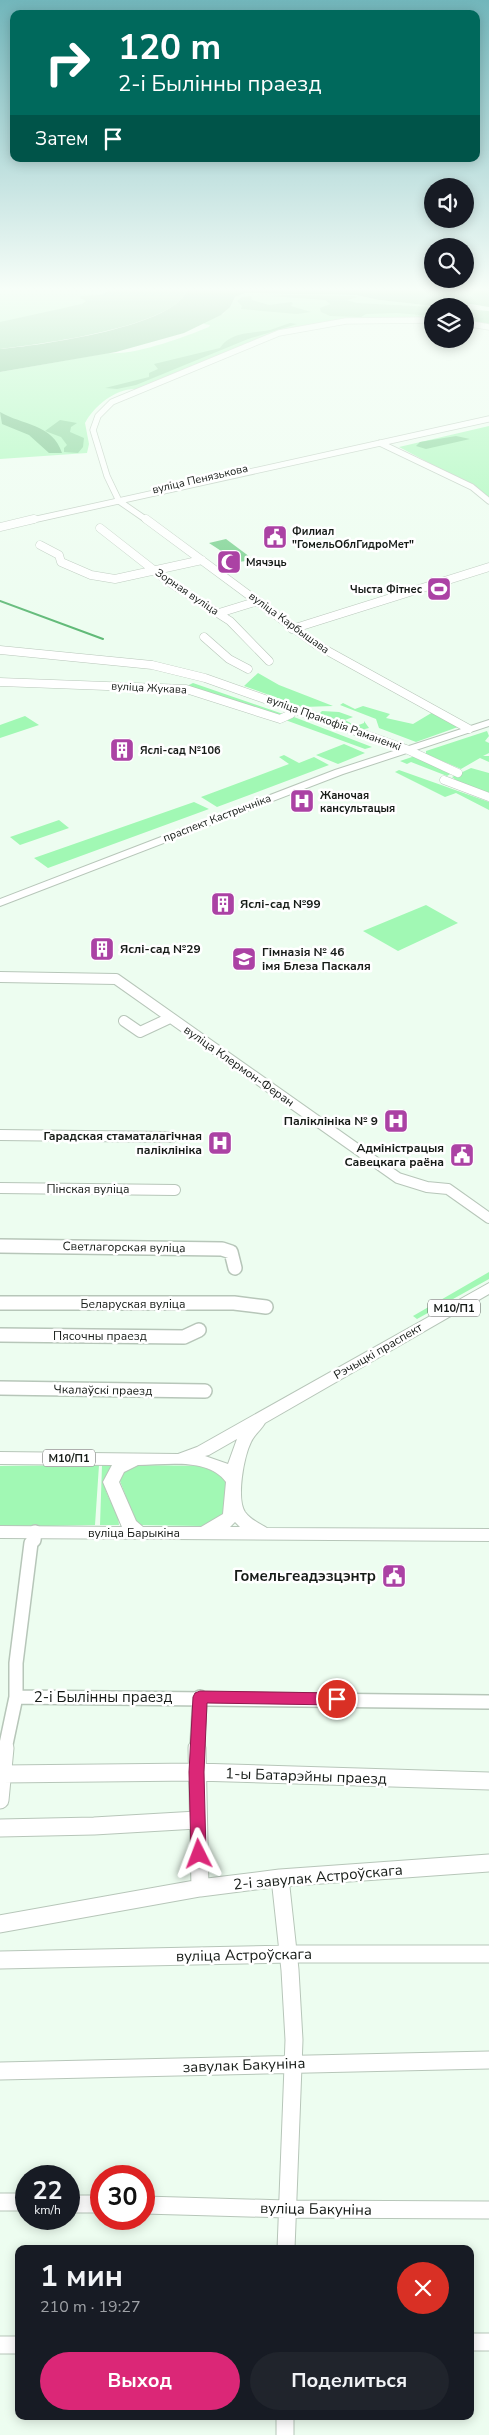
<!DOCTYPE html>
<html lang="ru">
<meta charset="utf-8">
<style>
:root{--surface:#171b24;--page:#20242c;--text:#f1f3f6;--muted:#9ea1a6;--accent:#db2777}
body{margin:0;font-family:"Nunito Sans",sans-serif;background:var(--page);color:var(--text);height:100vh;display:flex;flex-direction:column;font-size:19px;white-space:nowrap}
*{box-sizing:border-box;margin:0}
p{font-size:16px;color:var(--muted)}
.icon{flex:none;width:28px;height:28px;fill:none;stroke:currentColor;stroke-width:2;stroke-linecap:round;stroke-linejoin:round}
.map{position:relative;flex:1;overflow:hidden}
.drawer{position:absolute;left:15px;top:2245px;width:459px;height:175px;display:flex;flex-direction:column;background:var(--surface);border-radius:10px;box-shadow:0 2px 12px #0003}
.drawer>*{flex:none}
.top-card{position:absolute;left:10px;top:10px;width:470px;height:152px;border-radius:10px;box-shadow:0 2px 12px #0003;background:#00695c;color:#fff;overflow:hidden}
.tools{position:absolute;left:424px;top:178px;display:grid;gap:10px}
.tools a{display:grid;place-items:center;width:50px;height:50px;border-radius:50%;background:var(--surface);box-shadow:0 2px 12px #0003;font-size:25px}
.speed{position:absolute;left:15px;top:2165px;display:flex;gap:10px;font-size:25px;font-weight:700;text-align:center}
.speed>*{display:grid;place-content:center;width:65px;height:65px;border-radius:50%;background:var(--surface);box-shadow:0 2px 12px #0003;line-height:1}
.speed small{font-size:12px;font-weight:400}
.speed .limit{border:8px solid #d22;background:#fff;color:#111}
.pin{position:absolute;display:grid;place-items:center;width:42px;height:42px;color:#fff;margin:-21px;border:2px solid #fff;border-radius:50%;box-shadow:0 1px 5px #0007}
.me{position:absolute;width:55px;margin:-28px;rotate:357deg;stroke-linejoin:round;filter:drop-shadow(0 0 4px #0008)}
.turn{display:flex;align-items:center;gap:18px;height:105px;padding:0 25px;font-size:22px}
.turn .icon{width:65px;height:65px;stroke-width:2.5}
.turn b{display:block;font-size:35px;line-height:42px}
.then{display:flex;align-items:center;height:48px;padding:0 25px;background:#0003;gap:10px;font-size:19px}
.round{display:grid;place-items:center;flex:none;width:52px;height:52px;border-radius:26px;background:var(--page)}
.summary{display:flex;align-items:center;justify-content:space-between;height:85px;padding:0 25px}
h1{font-size:30px;font-weight:700;line-height:38px}
.button{display:flex;gap:10px;margin-top:auto;padding:10px 25px}
.button a{flex:1;height:58px;border-radius:30px;background:var(--accent);color:#fff;font-size:20px;font-weight:700;line-height:58px;text-align:center}
.button a+a{background:var(--page);color:var(--text)}
.map>svg:first-child{display:block}
</style>
<div class="map">
<svg width="489" height="2435" viewBox="0 0 489 2435">
<rect width="100%" height="100%" fill="#edfdf0"/>
<path fill="#a1f8b4" d="M0 287H188L0 349Z
M245 293 356 295 379 300 434 306 432 319 345 320 250 342 136 389C116 388 94 406 85 423L89 444 87 453 0 459V372L108 353C134 356 184 337 209 327L210 325 204 324 205 321 223 314 230 306 235 297Z
M489 426V497L473 486 399 447Z
M258 673 279 685 333 706 302 707 244 686Z
M193 683 283 714V716L185 687Z
M343 703 355 709 363 706 390 714 386 718 413 724 433 712 458 727 416 742 379 728 376 719 340 705Z
M322 711 339 712 353 717 345 720 356 726 364 723V721L369 728 361 730 319 714Z
M25 716 39 725 0 738V725Z
M290 717H294L372 747 365 749 288 721 287 720Z
M487 731 489 736 485 741 489 743V753L483 756H489V762L480 758 461 769 426 754V751Z
M344 744 365 753 338 764 316 755Z
M284 755 299 763 314 757 329 765 217 807 201 797 289 764 279 757Z
M415 756 452 773 447 776 411 762 407 764 400 761Z
M471 768 489 773V794L461 784 452 777Z
M399 770 489 802V810L456 793 445 797 395 772Z
M194 802 209 809 48 868 34 858Z
M59 820 69 828 20 845 10 837Z
M426 905 458 923 398 951 363 931Z
M489 1272V1279L417 1319 413 1316Z
M99 1465 95 1525 0 1527V1466Z
M102 1465 112 1466C93 1491 118 1501 119 1525H100Z
M138 1465 201 1466 224 1476 226 1483 225 1509 221 1517 202 1526 139 1525 135 1520 120 1481 124 1472Z"/>
<path fill="#75cf8b" d="M118 287H188C181 327 34 345 0 349V322L82 304 86 301 80 298 81 296 100 295Z
M288 295 355 296 358 297 347 300 357 303 432 307V316L397 313 366 314 361 317 330 316 321 312 320 308 330 304 325 300 270 296Z
M251 296 252 300 269 305 291 302 293 303 291 306 311 312 297 314 241 309 242 306 237 301 242 297Z
M465 309 489 311V324L465 321Z
M290 323 297 324 248 339 136 385 117 389 105 388 149 377V373L158 369 154 364 220 348C232 331 251 334 270 330 277 328 283 325 290 323Z
M60 420 77 423 71 427 70 432 84 438 83 447 78 453 64 452V448L67 445 61 437 45 431Z
M456 436 470 439 426 449 416 446 420 442Z
M226 539 254 560 238 562 209 543Z"/>
<path fill="#61ba78" d="M188 287H489V307L471 304 459 306H434L379 300 356 295 245 293 235 297 230 307 221 315 184 333 116 352 0 372V349C34 346 181 327 188 287Z
M0 412C22 425 53 424 62 453H49L29 435 2 424Z"/>
<g fill="none" stroke-linecap="round" stroke-linejoin="round">
<path stroke="#61ba78" stroke-width="2" d="M0 601 103 639"/>
<defs>
<path id="minor-far4" d="M465 323 489 327
M380 443 472 487 489 501
M28 521 489 419
M148 521 119 501 107 476 93 430 98 416 112 402 279 333 346 321 432 320"/>
<path id="minor-far3" d="M146 519 315 644 469 729
M0 527 34 519
M100 528 169 582 230 621 269 661
M40 545 59 555 61 562 91 575 115 579 202 560
M219 613 258 601
M292 629 489 567
M204 637 229 659 248 669
M0 650 152 665 205 678 406 749 458 773
M0 682 186 689 280 719 291 714
M444 780 489 797"/>
<path id="minor-far2" d="M0 977 116 979 398 1178 427 1187 448 1189 489 1218
M124 1021 140 1032 170 1018
M0 1135 172 1137
M0 1188 175 1190"/>
<path id="minor-far1" d="M0 1246 222 1249 231 1252 235 1268
M0 1303H234L266 1307
M0 1335 184 1337 199 1330
M0 1388 205 1391
M16 1697 489 1702
M5 1749 16 1697V1663L31 1543 34 1540 35 1532
M197 1749 200 1697"/>
<path id="minor" d="M197 1748 200 1888
M2 1774 196 1772 489 1781
M0 1800 5 1748
M0 1828 94 1826 197 1820
M280 1878 290 1970 294 2040 286 2249
M0 1924 200 1888 280 1878 489 1863
M0 1960 290 1954H489
M0 2071 489 2060
M0 2202H26
M69 2204H101
M144 2205 286 2209 489 2210
M470 2342H489
M0 2345H19
M285 2416V2435"/>
<path id="major" d="M489 720V726L343 774 0 906V899L335 770Z
M489 1283V1294L265 1423C261 1430 254 1435 251 1442 244 1456 236 1498 245 1512 251 1520 259 1523 267 1528L489 1529V1541L0 1538V1526L122 1527 103 1482 112 1465 0 1464V1452L178 1454 197 1447ZM237 1439 228 1464 205 1456 209 1455ZM138 1465C165 1465 208 1457 226 1482L223 1514 201 1527H143L136 1521 119 1482 124 1472ZM235 1522 240 1527H230Z"/>
</defs>
<use href="#minor-far4" stroke="#b7c6b9" stroke-width="7"/>
<use href="#minor-far3" stroke="#b7c6b9" stroke-width="9"/>
<use href="#minor-far2" stroke="#b7c6b9" stroke-width="12"/>
<use href="#minor-far1" stroke="#b7c6b9" stroke-width="16"/>
<use href="#minor" stroke="#b7c6b9" stroke-width="19"/>
<use href="#major" stroke="#b7c6b9" stroke-width="2"/>
<use href="#minor-far4" stroke="#fff" stroke-width="5.5"/>
<use href="#minor-far3" stroke="#fff" stroke-width="8"/>
<use href="#minor-far2" stroke="#fff" stroke-width="10"/>
<use href="#minor-far1" stroke="#fff" stroke-width="13"/>
<use href="#minor" stroke="#fff" stroke-width="17"/>
<use href="#major" fill="#fff" fill-rule="evenodd"/>
</g>
<linearGradient id="sky" x2="0" y2="1"><stop stop-color="#72b6bb"/><stop offset="0.46" stop-color="#f7fef8"/><stop offset="1" stop-color="#f7fef8" stop-opacity="0"/></linearGradient>
<rect width="489" height="628" fill="url(#sky)"/>
<path fill="#db2777" stroke="#8e194d" d="M200 1691 337 1693 342 1695 345 1699 342 1703 337 1705 207 1703 204 1772 206 1854 204 1859 199 1861 193 1859 191 1854 189 1772 193 1697 195 1693Z"/>
<defs>
<symbol id="civic-square" viewBox="-11 -11 22 22"><rect x="-9" y="-9" width="18" height="18" rx="4" fill="#ab42a4" stroke="#fff"/><path d="M-.6-6.5H3V-4.5H.6V-3L4-1V1h2V6H-6V1h2V-1L-.6-3ZM-1.2 2.5V6h2.4V2.5Z" fill="#fff"/></symbol>
<symbol id="mosque-square" viewBox="-11 -11 22 22"><rect x="-9" y="-9" width="18" height="18" rx="4" fill="#ab42a4" stroke="#fff"/><path d="M3.5-4.9A6 6 0 1 0 3.5 4.9A5 5 0 1 1 3.5-4.9Z" fill="#fff"/></symbol>
<symbol id="stadium-square" viewBox="-11 -11 22 22"><rect x="-9" y="-9" width="18" height="18" rx="4" fill="#ab42a4" stroke="#fff"/><path d="M0-5a6.5 5 0 1 0 0 10a6.5 5 0 1 0 0-10ZM-3.5-1.8h7v3.6h-7Z" fill="#fff"/></symbol>
<symbol id="building-square" viewBox="-11 -11 22 22"><rect x="-9" y="-9" width="18" height="18" rx="4" fill="#ab42a4" stroke="#fff"/><path d="M-4-6H4V6H1V3H-1V6H-4ZM-2.5-4.3h1.7v1.8h-1.7ZM.8-4.3h1.7v1.8H.8ZM-2.5-1h1.7V.8h-1.7ZM.8-1h1.7V.8H.8Z" fill="#fff"/></symbol>
<symbol id="hospital-square" viewBox="-11 -11 22 22"><rect x="-9" y="-9" width="18" height="18" rx="4" fill="#ab42a4" stroke="#fff"/><path d="M-5-5h3v3.5h4V-5h3V5h-3V1.5h-4V5h-3Z" fill="#fff"/></symbol>
<symbol id="school-square" viewBox="-11 -11 22 22"><rect x="-9" y="-9" width="18" height="18" rx="4" fill="#ab42a4" stroke="#fff"/><path d="M0-5L7-2L0 1L-7-2ZM-4 1L0 2.5L4 1V4Q0 6-4 4Z" fill="#fff"/></symbol>
</defs>
<g fill-rule="evenodd">
<use href="#civic-square" x="261" y="523" width="28" height="28"/>
<use href="#mosque-square" x="215" y="548" width="28" height="28"/>
<use href="#stadium-square" x="425" y="575" width="28" height="28"/>
<use href="#building-square" x="108" y="736" width="28" height="28"/>
<use href="#hospital-square" x="288" y="787" width="28" height="28"/>
<use href="#building-square" x="209" y="890" width="28" height="28"/>
<use href="#building-square" x="88" y="935" width="28" height="28"/>
<use href="#school-square" x="230" y="945" width="28" height="28"/>
<use href="#hospital-square" x="382" y="1107" width="28" height="28"/>
<use href="#hospital-square" x="206" y="1129" width="28" height="28"/>
<use href="#civic-square" x="448" y="1141" width="28" height="28"/>
<use href="#civic-square" x="380" y="1562" width="28" height="28"/>
</g>
<g text-anchor="middle" dominant-baseline="central" stroke-width="5" stroke-linejoin="round" paint-order="stroke">
<g font-size="11" fill="#161b17" stroke="#fff">
<text transform="translate(200 479) rotate(-13)">вуліца Пенязькова</text>
<text transform="translate(187 592) rotate(34)">Зорная вуліца</text>
<text transform="translate(289 623) rotate(36)">вуліца Карбышава</text>
<text transform="translate(149 688) rotate(3)">вуліца Жукава</text>
<text transform="translate(334 723) rotate(20)">вуліца Пракофія Раманенкі</text>
<text transform="translate(217 818) rotate(-21)">праспект Кастрычніка</text>
</g>
<g font-size="11" font-weight="bold" fill="#161b17" stroke="#fff" text-anchor="start">
<text x="292" y="531">Филиал<tspan x="292" dy="13">"ГомельОблГидроМет"</tspan></text>
<text x="246" y="562">Мячэць</text>
<text x="422" y="589" text-anchor="end">Чыста Фітнес</text>
<text x="140" y="750">Яслі-сад №106</text>
<text x="320" y="795">Жаночая<tspan x="320" dy="13">кансультацыя</tspan></text>
</g>
<g fill="#fff" stroke="#5c5f5d" stroke-width="1">
<rect x="428" y="1299.5" width="52" height="17" rx="4"/>
<rect x="43" y="1449.5" width="52" height="17" rx="4"/>
</g>
<g font-size="11" font-weight="bold" fill="#161b17">
<text x="454" y="1308">М10/П1</text>
<text x="69" y="1458">М10/П1</text>
</g>
<g font-size="12" font-weight="bold" fill="#161b17" stroke="#fff" text-anchor="start">
<text x="240" y="904">Яслі-сад №99</text>
<text x="120" y="949">Яслі-сад №29</text>
<text x="262" y="952">Гімназія № 46<tspan x="262" dy="14">імя Блеза Паскаля</tspan></text>
<text x="378" y="1121" text-anchor="end">Паліклініка № 9</text>
<text x="202" y="1136" text-anchor="end">Гарадская стаматалагічная<tspan x="202" dy="14">паліклініка</tspan></text>
<text x="444" y="1148" text-anchor="end">Адміністрацыя<tspan x="444" dy="14">Савецкага раёна</tspan></text>
</g>
<g font-size="12" fill="#161b17" stroke="#fff">
<text transform="translate(239 1066) rotate(35)">вуліца Клермон-Феран</text>
<text x="88" y="1189">Пінская вуліца</text>
<text transform="translate(124 1247) rotate(1)">Светлагорская вуліца</text>
<text x="133" y="1304">Беларуская вуліца</text>
<text x="100" y="1336">Пясочны праезд</text>
<text transform="translate(378 1351) rotate(-30)">Рэчыцкі праспект</text>
<text transform="translate(103 1390) rotate(1)">Чкалаўскі праезд</text>
<text x="134" y="1533">вуліца Барыкіна</text>
</g>
<g font-size="15" font-weight="bold" fill="#161b17" stroke="#fff" text-anchor="end">
<text x="376" y="1576">Гомельгеадэзцэнтр</text>
</g>
<g font-size="15" fill="#161b17" stroke="#fff">
<text x="103" y="1697">2-і Былінны праезд</text>
<text transform="translate(306 1776) rotate(2)">1-ы Батарэйны праезд</text>
<text transform="translate(318 1877) rotate(-5)">2-і завулак Астроўскага</text>
<text transform="translate(244 1955) rotate(-1)">вуліца Астроўскага</text>
<text transform="translate(244 2065) rotate(-2)">завулак Бакуніна</text>
<text transform="translate(316 2209) rotate(1)">вуліца Бакуніна</text>
</g>
</g>
</svg>
<div class="tools">
<a><svg class="icon" aria-label="sound" viewBox="0 0 24 24"><path d="M4 9h4l5-4v14l-5-4H4zM17 9q2 3 0 6"/></svg></a>
<a><svg class="icon" aria-label="search" viewBox="0 0 24 24"><circle cx="10" cy="10" r="6"/><path d="M15 15l6 6"/></svg></a>
<a><svg class="icon" aria-label="layers" viewBox="0 0 24 24"><path d="M12 4l9 5-9 5-9-5zM3 14l9 5 9-5"/></svg></a>
</div>
<div class="speed"><div>22<small>km/h</small></div><div class="limit">30</div></div>
<div class="pin" style="left:337px;top:1699px;background:#d93025"><svg class="icon" aria-label="arrive" viewBox="0 0 24 24"><path d="M6 21V4h12l-3 4 3 4H6"/></svg></div>
<svg class="me" style="left:199px;top:1854px" viewBox="-20 -20 40 40"><path d="M0-17L14 15 0 8-14 15z" fill="#db2777" stroke="#fff" stroke-width="4"/></svg>
<div class="top-card">
<div class="turn"><svg class="icon" aria-label="right" viewBox="0 0 24 24"><path d="M7 20v-9h11M14 6l5 5-5 5"/></svg><div><b>120 m</b>2-і Былінны праезд</div></div>
<div class="then">Затем<svg class="icon" aria-label="arrive" viewBox="0 0 24 24"><path d="M6 21V4h12l-3 4 3 4H6"/></svg></div>
</div>
<section class="drawer">
<div class="summary"><div><h1>1 мин</h1><p>210 m · 19:27</p></div><a class="round" style="background:#d93025;color:#fff"><svg class="icon" aria-label="close" viewBox="0 0 24 24"><path d="M6 6l12 12M18 6L6 18"/></svg></a></div>
<div class="button"><a>Выход</a><a>Поделиться</a></div>
</section>
</div>
